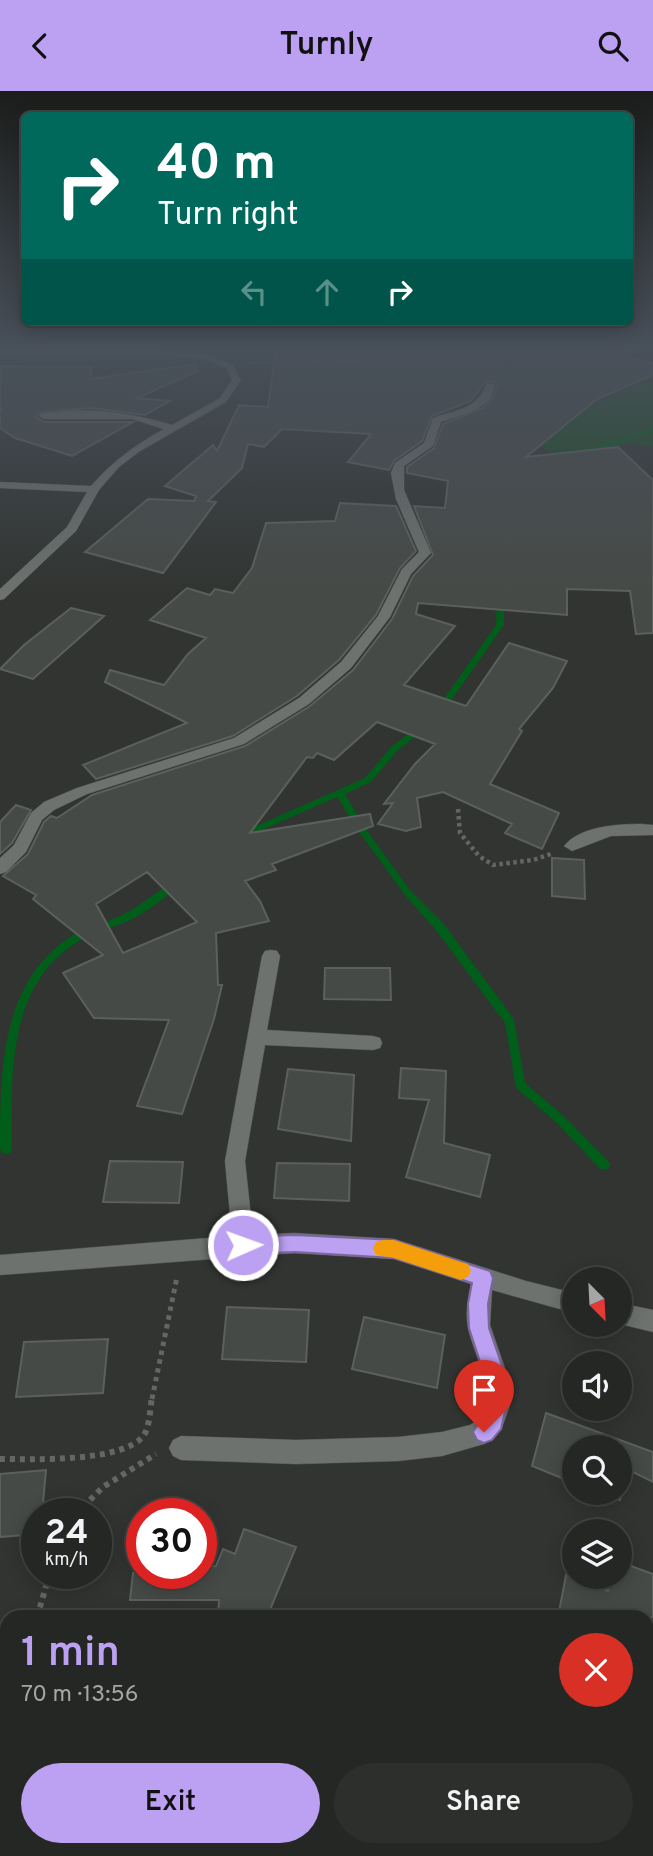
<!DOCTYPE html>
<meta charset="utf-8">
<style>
:root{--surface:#252725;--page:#2d2f2d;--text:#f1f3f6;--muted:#a3a5a7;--line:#424442;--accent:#bca0f2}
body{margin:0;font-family:Overpass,sans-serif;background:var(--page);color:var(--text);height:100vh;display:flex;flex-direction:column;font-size:26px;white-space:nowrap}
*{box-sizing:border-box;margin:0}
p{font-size:23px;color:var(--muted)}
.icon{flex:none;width:38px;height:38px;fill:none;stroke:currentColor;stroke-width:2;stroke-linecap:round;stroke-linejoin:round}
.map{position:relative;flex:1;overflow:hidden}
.side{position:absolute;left:0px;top:1519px;width:654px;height:247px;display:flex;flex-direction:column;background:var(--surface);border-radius:21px 21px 0 0;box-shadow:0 4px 18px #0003,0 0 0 2px var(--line)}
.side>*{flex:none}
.top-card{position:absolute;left:21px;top:21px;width:612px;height:214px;border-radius:10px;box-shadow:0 4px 18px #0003,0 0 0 2px var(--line);background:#00695c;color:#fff;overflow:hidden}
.needle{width:46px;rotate:156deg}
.controls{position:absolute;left:562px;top:1176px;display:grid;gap:14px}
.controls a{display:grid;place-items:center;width:70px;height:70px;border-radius:50%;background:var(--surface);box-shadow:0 4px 18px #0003,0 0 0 2px var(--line);font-size:35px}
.speed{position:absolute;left:21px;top:1407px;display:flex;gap:14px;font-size:35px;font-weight:700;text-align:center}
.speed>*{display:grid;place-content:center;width:91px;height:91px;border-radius:50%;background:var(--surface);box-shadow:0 4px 18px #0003,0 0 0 2px var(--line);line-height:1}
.speed small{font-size:18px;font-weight:400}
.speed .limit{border:10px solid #d22;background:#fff;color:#111}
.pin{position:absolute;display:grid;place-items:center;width:60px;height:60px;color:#fff;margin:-72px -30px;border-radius:50% 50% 50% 0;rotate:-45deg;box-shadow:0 0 7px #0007}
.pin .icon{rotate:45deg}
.me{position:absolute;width:77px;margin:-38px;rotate:88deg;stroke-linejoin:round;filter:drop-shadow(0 0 5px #0008)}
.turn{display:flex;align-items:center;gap:24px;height:147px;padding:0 21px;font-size:32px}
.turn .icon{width:91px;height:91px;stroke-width:2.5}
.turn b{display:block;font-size:49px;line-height:60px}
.lanes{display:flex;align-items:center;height:66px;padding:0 21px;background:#0003;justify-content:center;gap:35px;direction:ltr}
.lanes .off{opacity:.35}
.round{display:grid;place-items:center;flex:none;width:74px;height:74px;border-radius:37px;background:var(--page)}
.head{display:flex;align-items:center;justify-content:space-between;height:119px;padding:0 21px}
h1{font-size:42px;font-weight:600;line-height:52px;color:var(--accent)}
.primary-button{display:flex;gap:14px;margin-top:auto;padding:14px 21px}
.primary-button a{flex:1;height:80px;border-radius:42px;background:var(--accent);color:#111;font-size:28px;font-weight:600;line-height:80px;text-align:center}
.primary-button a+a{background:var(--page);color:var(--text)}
header{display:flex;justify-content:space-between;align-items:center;height:91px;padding:0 21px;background:var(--accent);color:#111;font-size:32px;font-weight:600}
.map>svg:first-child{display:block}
</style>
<header><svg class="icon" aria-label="back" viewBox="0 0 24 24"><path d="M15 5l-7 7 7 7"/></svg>Turnly<svg class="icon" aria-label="search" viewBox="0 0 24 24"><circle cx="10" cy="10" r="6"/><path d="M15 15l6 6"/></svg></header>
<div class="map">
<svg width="653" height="1765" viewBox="0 0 653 1765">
<rect width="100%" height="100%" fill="#313431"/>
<path fill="#1a4b21" d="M653 288V356L629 352 580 372 521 349 558 328Z"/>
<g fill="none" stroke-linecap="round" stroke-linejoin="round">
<path fill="#005d1a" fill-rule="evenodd" d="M653 337V341L576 365 571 364Z
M497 505 504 507V534L443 621H437L436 619 496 534Z
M421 634 425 637 424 639 398 659 371 691 345 703 363 734 410 799 443 832 514 928 525 992 566 1027 608 1070 610 1074 608 1078 604 1079 600 1078 558 1033 516 997 505 932 435 838 404 803 357 738 337 706 253 743 245 751H239L237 749 247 739 365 687 392 655Z
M177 790 180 791 182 793 180 795C163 808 146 822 126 831 111 837 95 841 81 849 7 891 11 984 12 1058L10 1062 6 1063 2 1062 0 1058C0 981 0 890 73 844 88 835 106 832 122 824 141 815 159 797 177 790Z"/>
</g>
<path fill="#464a47" stroke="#5c605c" stroke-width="2" fill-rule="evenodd" d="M276 256H633L621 265 653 272V284L597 308 526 366 618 356 653 389V542L636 543 630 500 567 498V524L418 512 416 523 455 535 404 594 466 615 509 552 567 570 553 597 519 638 522 640 490 693 559 722 542 758 505 742 512 733 443 701 417 707 421 736 406 740 378 733 393 712 384 713 415 673 435 653 377 631 334 669 317 662 313 667 307 666 250 742 370 723 373 735 272 773 276 779 245 790 260 810 269 830 216 842 218 894H222L214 928 182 1023 137 1015 169 929 94 927 63 882 103 864 33 808 36 804 3 785 28 763 44 731 51 725 57 727 92 704 245 655 310 615 353 579 392 528 413 485 433 464 414 415 445 417 448 390 407 382V376L434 357 443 333 483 317 494 304 497 295 496 291 486 290 471 310 432 325 422 350 394 370 389 379 348 371 371 343 282 338 264 356 248 353 242 377 208 410 216 411 163 482 85 461 148 408 194 410 196 405 165 395 213 354 217 360 239 314 268 316ZM147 781 197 831 123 862 96 813Z
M196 273 198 280 137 307 170 310 145 324 90 317 38 322 36 326 44 331H133L72 365 15 347 0 337V275L92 276 90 288Z
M340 412 396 415 416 460 400 477 376 524 339 569 297 605 233 645 96 688 83 674 187 632 105 591 110 579 164 594 188 563 206 547 150 529 187 497 210 504 215 498 233 502 252 477 266 432 335 430Z
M71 517 104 525 33 588 0 578 24 554Z
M16 714 31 719 12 752 0 763V731Z
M552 767 584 769 585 808 552 805Z
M325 877H390L391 909 324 908Z
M401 977 446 980 444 1052 490 1064 480 1106 406 1086 429 1009 399 1007Z
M288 978 354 984 351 1050 278 1038Z
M110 1070 183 1071 179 1112 103 1111Z
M277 1072 350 1073 349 1110 274 1107Z
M227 1216 309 1219 306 1271 222 1268Z
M364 1226 445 1244 437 1297 352 1278Z
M108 1248 103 1302 16 1306 24 1251Z
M546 1322 653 1361V1391L627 1378 620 1409 600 1402H620V1356H574V1392L532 1375Z
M46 1379 42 1423H37V1443L0 1446V1383Z
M244 1438 296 1456 267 1526H218L219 1509H130L133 1482H201V1476L216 1475 223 1458 235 1463Z
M620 1471 653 1483V1526H558L566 1484 608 1500 611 1486H620Z"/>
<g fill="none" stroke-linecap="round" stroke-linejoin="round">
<defs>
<path id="minor" d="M141 258 208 264 233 274 241 289 226 311 140 360 119 376 99 399 76 440 4 508 0 509V498L67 436 87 401 0 397V391L91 395C113 370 135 354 164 338L132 328H44L39 325 40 323C85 315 130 321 172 334L220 307 232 289 226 277 206 269 177 265H0V259Z
M487 292 495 294C490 320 463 323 441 331L433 355 404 375V399L431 462 411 483 390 526 351 577 309 613 244 653 87 703 54 719 42 729 26 761 6 781 0 783V767L14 754 31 722 44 711 77 697 234 647 299 607 341 571 378 525 402 478 419 461 396 408 391 382 395 372 424 352 433 327C458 318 477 319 487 292Z
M641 733 653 734V744L611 745 572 760 564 755C580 735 618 733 641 733Z
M271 859 277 860 280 865 267 939 373 945 380 947 382 952 380 957 373 959 265 954 245 1070 253 1144 294 1142 394 1148 526 1190 574 1202V1222L492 1199 490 1234 508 1286 510 1314 501 1339 484 1353 442 1365 398 1370 296 1373 181 1369 173 1365 169 1357 173 1349 181 1345 296 1349 398 1346 442 1341 470 1334 485 1323C492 1290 475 1267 468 1237 465 1222 468 1207 471 1193L394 1168 294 1162 0 1184V1164L232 1145 225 1070 262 865 265 860Z
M620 1212 653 1219V1241L620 1233Z"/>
</defs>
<use href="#minor" stroke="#505350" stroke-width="1"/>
<path stroke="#636663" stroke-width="2.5" stroke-dasharray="2 2" stroke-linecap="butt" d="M249 272 357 270 367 265 368 256
M0 318 4 319"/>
<path stroke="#636663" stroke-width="4.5" stroke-dasharray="3.5 3.5" stroke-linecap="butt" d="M458 718 460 742 479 765 493 774 533 769 551 763"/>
<path stroke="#636663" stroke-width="5" stroke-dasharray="4.5 4.5" stroke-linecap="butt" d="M152 1308 177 1186"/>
<path stroke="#636663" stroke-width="6" stroke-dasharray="5 5" stroke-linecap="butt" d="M0 1368C32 1368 124 1372 144 1344 150 1335 150 1317 152 1306
M76 1423 103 1396 156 1363
M37 1526 50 1482
M0 1635 7 1614"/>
<use href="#minor" fill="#6d726e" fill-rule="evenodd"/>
</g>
<linearGradient id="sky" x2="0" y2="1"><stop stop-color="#1b1d1b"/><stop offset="0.51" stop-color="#48505a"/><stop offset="1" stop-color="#48505a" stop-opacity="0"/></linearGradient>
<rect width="653" height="503" fill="url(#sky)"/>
<path fill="#bca0f2" stroke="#7a689d" stroke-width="2" d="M295 1144 394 1149 490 1180 493 1187 488 1213 489 1237 510 1298 501 1338 492 1349 484 1352 477 1349 473 1341 484 1325 489 1298 469 1237 468 1213 472 1192 394 1167 295 1161 243 1163 236 1161 233 1154 236 1148 243 1146Z"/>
<path fill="#f59e0b" d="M383 1149H394L461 1171 468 1173 471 1180 468 1186 461 1189 394 1167 376 1164 373 1158 376 1151Z"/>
</svg>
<div class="controls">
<a><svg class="needle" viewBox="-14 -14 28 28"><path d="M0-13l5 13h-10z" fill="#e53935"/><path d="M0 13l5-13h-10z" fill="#a3a5a7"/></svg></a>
<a><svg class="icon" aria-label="sound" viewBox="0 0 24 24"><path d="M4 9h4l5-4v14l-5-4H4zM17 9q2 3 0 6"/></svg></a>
<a><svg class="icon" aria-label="search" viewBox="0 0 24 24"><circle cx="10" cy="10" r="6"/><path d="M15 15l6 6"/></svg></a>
<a><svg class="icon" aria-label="layers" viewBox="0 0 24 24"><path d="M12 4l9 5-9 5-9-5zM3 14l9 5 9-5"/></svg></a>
</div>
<div class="speed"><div>24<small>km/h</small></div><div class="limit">30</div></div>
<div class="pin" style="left:484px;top:1341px;background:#d93025"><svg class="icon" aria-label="arrive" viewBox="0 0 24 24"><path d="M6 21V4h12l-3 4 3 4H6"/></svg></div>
<svg class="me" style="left:243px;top:1154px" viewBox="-20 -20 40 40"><circle r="17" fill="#bca0f2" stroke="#fff" stroke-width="3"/><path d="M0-11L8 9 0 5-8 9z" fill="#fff"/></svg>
<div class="top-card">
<div class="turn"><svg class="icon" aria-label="right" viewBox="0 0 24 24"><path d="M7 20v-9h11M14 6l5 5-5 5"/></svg><div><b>40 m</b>Turn right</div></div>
<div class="lanes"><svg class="icon off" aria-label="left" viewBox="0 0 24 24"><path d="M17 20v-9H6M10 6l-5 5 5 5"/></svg><svg class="icon off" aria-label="ahead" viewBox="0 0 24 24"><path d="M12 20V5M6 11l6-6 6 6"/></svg><svg class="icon" aria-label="right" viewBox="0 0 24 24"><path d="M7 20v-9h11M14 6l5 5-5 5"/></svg></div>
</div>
<section class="side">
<div class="head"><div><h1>1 min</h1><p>70 m · 13:56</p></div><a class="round" style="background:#d93025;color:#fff"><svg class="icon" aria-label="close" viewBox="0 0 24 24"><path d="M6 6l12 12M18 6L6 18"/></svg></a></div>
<div class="primary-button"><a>Exit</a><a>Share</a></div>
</section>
</div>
